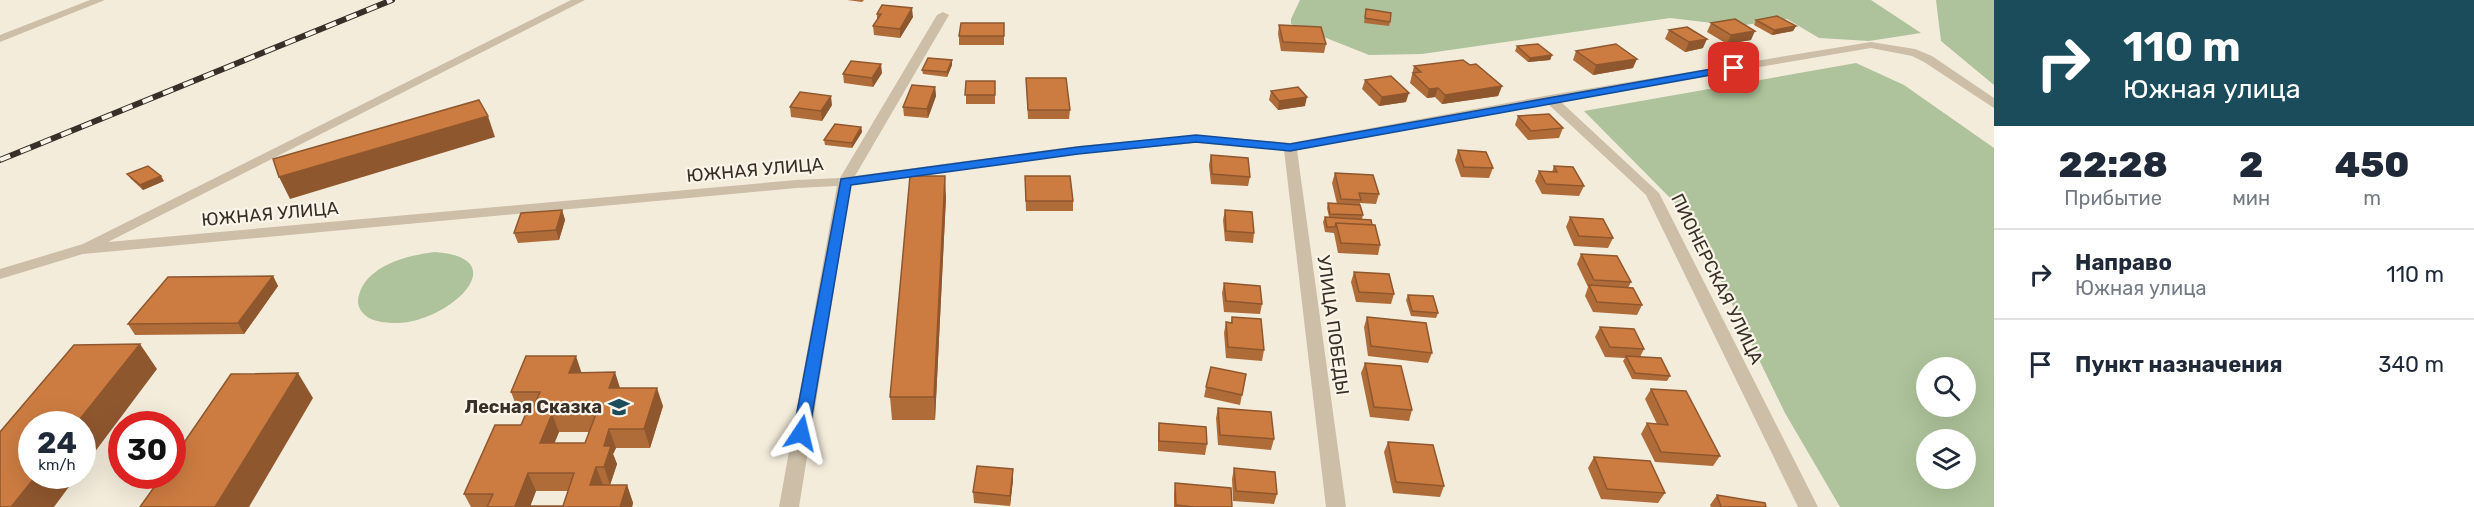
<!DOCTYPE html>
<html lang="ru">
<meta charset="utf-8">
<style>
:root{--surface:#fff;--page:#f2f2f3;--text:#1f2937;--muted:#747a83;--line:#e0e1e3}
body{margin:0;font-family:Rubik,sans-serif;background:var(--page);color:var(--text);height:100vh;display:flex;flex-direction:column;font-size:22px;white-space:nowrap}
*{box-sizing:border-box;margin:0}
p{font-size:20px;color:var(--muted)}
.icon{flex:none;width:33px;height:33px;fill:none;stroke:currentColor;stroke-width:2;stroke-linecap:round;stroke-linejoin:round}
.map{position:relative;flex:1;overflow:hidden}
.side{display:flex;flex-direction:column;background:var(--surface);width:480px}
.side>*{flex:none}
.top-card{background:#1b4c5b;color:#fff;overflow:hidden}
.tools{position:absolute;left:1916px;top:357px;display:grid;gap:12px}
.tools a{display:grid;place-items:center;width:60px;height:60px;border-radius:50%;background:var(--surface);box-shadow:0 6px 24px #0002;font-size:30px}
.speed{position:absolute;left:18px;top:411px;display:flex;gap:12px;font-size:30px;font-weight:700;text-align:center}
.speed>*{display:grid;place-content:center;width:78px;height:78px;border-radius:50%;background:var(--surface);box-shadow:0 6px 24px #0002;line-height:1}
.speed small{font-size:15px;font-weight:400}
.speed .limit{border:9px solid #d22;background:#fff;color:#111}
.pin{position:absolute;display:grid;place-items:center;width:51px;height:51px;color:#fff;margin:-26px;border-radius:12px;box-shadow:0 3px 9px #0006}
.me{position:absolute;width:66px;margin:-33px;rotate:10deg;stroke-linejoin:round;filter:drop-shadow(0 0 4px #0008)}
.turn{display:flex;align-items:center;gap:21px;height:126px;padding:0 30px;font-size:27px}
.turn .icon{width:78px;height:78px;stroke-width:2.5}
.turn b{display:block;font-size:42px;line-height:51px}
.eta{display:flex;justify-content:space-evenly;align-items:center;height:102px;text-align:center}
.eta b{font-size:36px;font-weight:800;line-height:42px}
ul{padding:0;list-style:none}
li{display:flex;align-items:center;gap:18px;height:90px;padding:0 30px;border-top:2px solid var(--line)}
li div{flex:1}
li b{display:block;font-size:22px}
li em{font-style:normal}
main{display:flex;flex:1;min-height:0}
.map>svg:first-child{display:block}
</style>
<main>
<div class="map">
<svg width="1994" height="507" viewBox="0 0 1994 507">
<rect width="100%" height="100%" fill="#f3ecdb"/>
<path fill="#aec39b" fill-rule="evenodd" d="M1300 0H1871L1921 33 1869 41 1819 38 1787 19 1738 26 1670 18 1422 54 1369 55 1291 24V19Z
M1936 0H1994V85L1941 41Z
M1856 63 1904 85 1994 148V507H1840L1785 413 1690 218 1584 111ZM1926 368H1965V406H1926ZM1926 440H1965V478H1926Z
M435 252C519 258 446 326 391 323 381 322 369 321 362 312 358 307 357 301 359 295 367 265 409 255 435 252Z"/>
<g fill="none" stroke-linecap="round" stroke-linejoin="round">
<path fill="#ccbea7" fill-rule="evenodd" d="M90 0H105L0 42V35Z
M571 0H585L108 242 796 180 840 178 937 15 943 12 949 15 855 176 1078 146 1196 135 1290 143 1550 95 1871 42 1915 49 1932 56 1994 98V108L1924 62 1912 56 1871 48 1560 101 1659 193 1818 507H1798L1646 195 1547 103 1297 150 1346 507H1326L1284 150 1196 143 1078 154 851 185 799 507H779L837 186 796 188 83 254 0 279V269L83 244Z"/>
<defs>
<path id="rail" d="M0 160 392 0"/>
</defs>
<use href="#rail" stroke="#383028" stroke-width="6"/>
<use href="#rail" stroke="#faf5e8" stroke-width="4" stroke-dasharray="11" stroke-linecap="butt"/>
</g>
<path fill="#af6b38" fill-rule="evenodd" d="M847 0H864L862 2Z
M1366 9 1390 22 1389 26 1364 23Z
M877 14 913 17 900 38 874 35 873 26 877 20Z
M1756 20 1796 26 1793 31 1772 35 1754 25Z
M1004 23V45H959V36Z
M1711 23 1751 40 1727 44 1707 32Z
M1279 25 1326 44 1324 53 1281 51 1278 34Z
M1669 30 1703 48 1685 52 1665 39Z
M1517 46 1552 55 1550 60 1528 62 1515 51Z
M1576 51 1633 68 1593 75 1573 60Z
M952 60V65L947 77 923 74 922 70Z
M1470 65 1502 86 1498 96 1442 104 1435 97 1427 98 1410 83 1414 66Z
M882 73 873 87 844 83 843 74Z
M1026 78 1070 110 1069 119H1028Z
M1365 80 1406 102 1379 106 1362 89Z
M966 81H995V104H966Z
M935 87 936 96 928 118 904 116 903 107Z
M1271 91 1305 106 1278 110 1269 100Z
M832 105 822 121 791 117 790 107Z
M1518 116 1563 128 1559 138 1528 140 1515 125Z
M861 127 862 132 852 148 825 145 824 140Z
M1458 150 1493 168 1489 178 1461 177 1455 160Z
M1211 155 1250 177 1248 186 1211 184 1209 165Z
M1554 166 1584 186 1579 196 1542 194 1535 181 1539 171 1552 172Z
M1335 173 1379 194 1376 204 1360 203V205L1363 215 1362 219 1380 245 1378 255 1338 253 1334 233 1325 232 1323 222 1325 217H1329L1327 208 1328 203 1337 204 1332 183Z
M127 174 164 181 143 190 131 179Z
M1025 176 1073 201V211H1026Z
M946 197 935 420H892L890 397Z
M562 210 565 220 559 240 518 243 514 233Z
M1225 210 1254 233 1253 243 1225 241 1223 220Z
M1570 217 1613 238 1608 248 1574 246 1566 227Z
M1581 254 1631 282 1628 288 1642 305 1637 315 1593 312 1585 296 1588 287 1577 264Z
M1354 272 1394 294 1391 304 1356 302 1351 282Z
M273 276 278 286 244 334 135 335 128 324Z
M1224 283 1262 304 1260 314 1224 312 1222 293Z
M1408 295 1438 313 1436 318 1411 316 1406 300Z
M1232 317 1264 350 1262 361 1226 358 1224 333 1226 322 1231 323Z
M1367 317 1432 353 1428 363 1368 356 1364 327Z
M1600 327 1644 349 1640 357 1670 376 1667 381 1632 379 1623 361 1625 358 1605 357 1595 337Z
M1365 363 1412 410 1409 421 1370 417 1361 373Z
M582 373 663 406 650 448H616L613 454 617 464 610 485H627L633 503 632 507H471L464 494 521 425 532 410H518L511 392ZM559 432H589L585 443H554ZM536 491H568L563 506H530Z
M1246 374 1240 405 1204 397 1206 387Z
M1651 389 1720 456 1713 466 1655 462 1641 434 1647 423 1657 424 1645 399Z
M1218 408 1274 439 1271 450 1218 445 1216 418Z
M1159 423 1207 444 1205 455 1158 451V433Z
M1388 442 1444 486 1440 497 1393 493 1384 452Z
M1594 457 1665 493 1658 503 1601 499 1588 468Z
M1234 468 1277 494 1274 504 1233 501 1232 479Z
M1013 480 1010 506 974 503 973 492Z
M1175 483 1232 507H1174V494Z
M1717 495 1766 507H1711L1710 505Z"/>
<path fill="#8f572e" d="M912 8 913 17 900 38V29Z
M1796 26 1793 31 1772 35 1774 30Z
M1755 31 1751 40 1727 44 1731 35Z
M1707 39 1703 48 1685 52 1689 42Z
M1552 55 1550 60 1528 62 1530 58Z
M1637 59 1633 68 1593 75 1596 65Z
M952 60V65L947 77V72Z
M881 64 882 73 873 87 872 78Z
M1502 86 1498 96 1442 104 1445 95Z
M935 87 936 96 928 118 927 109Z
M1438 88 1435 97 1427 98 1429 89Z
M1409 93 1406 102 1379 106 1382 97Z
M831 96 832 105 822 121 821 111Z
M1307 97 1305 106 1278 110 1279 101Z
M488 116 495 137 290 199 279 177Z
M861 127 862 132 852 148V143Z
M161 176 164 181 143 190 140 185Z
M945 176 946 197 935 420 934 397Z
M562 210 565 220 559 240 556 230Z
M273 276 278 286 244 334 238 323Z
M140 344 157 369 82 469V424H76Z
M576 356 582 374 569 373Z
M615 372 621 391 609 388Z
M298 373 313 398 249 507H215Z
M657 388 663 406 650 448 644 429Z
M552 414 559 432 547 462 540 443Z
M609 429 616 448 613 454 617 464 610 485 604 467V446Z
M596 467 603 485H590Z
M1013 469V480L1010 506V496Z
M528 473 536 491 530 507 515 506Z
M36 476H77L54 507H11Z
M627 485 633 503 632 507H620Z"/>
<path fill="#cc7c41" stroke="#8f572e" stroke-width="1.5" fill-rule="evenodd" d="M882 5 912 8 900 29 873 26 881 14H877Z
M1366 9 1391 13 1390 22 1365 18Z
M1777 16 1796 26 1774 30 1756 20Z
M1735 19 1755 31 1731 35 1711 23Z
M961 23H1004V36H959Z
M1279 25 1321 27 1326 44 1283 42Z
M1687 27 1707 39 1689 42 1669 30Z
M1538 44 1552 55 1530 58 1517 46Z
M1616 44 1637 59 1596 65 1576 51Z
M928 58 952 60 947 72 922 70Z
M1463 60 1470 65 1476 64 1502 86 1445 95 1438 88 1429 89 1413 73 1421 72 1414 66Z
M851 61 881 64 872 78 843 74Z
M1391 76 1409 93 1382 97 1365 80Z
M1026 78H1066L1070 110H1028Z
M966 81H995V95H965Z
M912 85 935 87 927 109 903 107Z
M1298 87 1307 97 1279 101 1271 91Z
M800 92 831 96 821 111 790 107Z
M479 100 488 116 279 177 273 159Z
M1549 114 1563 128 1531 131 1518 116Z
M835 124 861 127 852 143 824 140Z
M1458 150 1486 152 1493 168 1464 167Z
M1211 155 1248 158 1250 177 1212 174Z
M148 166 161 176 140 185 127 174Z
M1554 166 1573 167 1584 186 1546 184 1539 171 1557 172Z
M1335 173 1373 175 1379 194 1359 193 1361 200 1341 199Z
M910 176H945L934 397H890Z
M1025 176H1070L1073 201H1026Z
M1328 203 1360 205 1363 215 1330 214Z
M562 210 556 230 514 233 521 213Z
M1225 210 1252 212 1254 233 1226 231Z
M1325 217 1371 220 1372 225 1336 223 1335 227H1327Z
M1570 217 1603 219 1613 238 1579 236Z
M1336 223 1375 225 1380 245 1341 243Z
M1581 254 1617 256 1631 282 1594 280Z
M1354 272 1389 274 1394 294 1359 292Z
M273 276 238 323 128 324 168 277Z
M1224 283 1260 286 1262 304 1226 301Z
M1589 285 1633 288 1642 305 1597 302Z
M1408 295 1433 296 1438 313 1412 311Z
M1232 317 1261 319 1264 350 1228 347 1226 322 1232 323Z
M1367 317 1426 323 1432 353 1371 346Z
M1600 327 1634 329 1644 349 1610 347Z
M140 344 76 424H32V476H36L11 507H0V432L74 345Z
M526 356H576L569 373 615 372 609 388H657L644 429H609L604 446H611L604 467H596L590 485H627L620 507H487L493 494H464L495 425H521L527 411 532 410 540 392H511ZM552 414H596L585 443H540ZM528 473H574L563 506H515Z
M1626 356 1661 358 1670 376 1635 373Z
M1365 363 1401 366 1412 410 1374 407Z
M1211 367 1246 374 1242 395 1206 387Z
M298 373 215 507H140L162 476H172V460L231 374Z
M1651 389 1686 391 1720 456 1661 452 1647 423 1668 425Z
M1218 408 1271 412 1274 439 1220 435Z
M1159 423 1206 427 1207 444 1159 441Z
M1388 442 1433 445 1444 486 1396 482Z
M1594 457 1650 461 1665 493 1607 489Z
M977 466 1013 469 1010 496 973 492Z
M1234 468 1275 472 1277 494 1236 491Z
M1175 483 1231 488 1232 507H1193L1176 505Z
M1717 495 1765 503 1766 507H1721Z"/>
<path fill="#1a73e8" stroke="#114b97" stroke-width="1.5" d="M1734 65 1738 66V70L1290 151 1196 142 1078 154 851 185 809 433 807 437 801 439 795 437 793 433 841 179 1078 147 1196 135 1290 144Z"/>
<defs>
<symbol id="school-bare" viewBox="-9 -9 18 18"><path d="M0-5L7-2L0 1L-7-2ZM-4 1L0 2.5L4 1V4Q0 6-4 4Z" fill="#1b4c5b" stroke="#faf5e8" stroke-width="2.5" paint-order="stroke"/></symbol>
</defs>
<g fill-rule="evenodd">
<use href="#school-bare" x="604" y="392" width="30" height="30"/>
</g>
<g text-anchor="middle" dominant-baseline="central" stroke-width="4.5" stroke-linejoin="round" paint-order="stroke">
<g font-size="18" fill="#383028" stroke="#faf5e8">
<text transform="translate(755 170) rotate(-5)">ЮЖНАЯ УЛИЦА</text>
<text transform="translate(270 214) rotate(-5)">ЮЖНАЯ УЛИЦА</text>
<text transform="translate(1717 279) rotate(64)">ПИОНЕРСКАЯ УЛИЦА</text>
<text transform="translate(1333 325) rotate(82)">УЛИЦА ПОБЕДЫ</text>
</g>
<g font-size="18" font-weight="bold" fill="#383028" stroke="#faf5e8" text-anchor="end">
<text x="602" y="407">Лесная Сказка</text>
</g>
</g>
</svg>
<div class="tools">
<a><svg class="icon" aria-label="search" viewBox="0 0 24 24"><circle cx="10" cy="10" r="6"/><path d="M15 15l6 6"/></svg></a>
<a><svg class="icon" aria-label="layers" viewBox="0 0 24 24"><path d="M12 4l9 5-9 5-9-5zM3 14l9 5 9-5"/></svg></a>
</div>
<div class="speed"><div>24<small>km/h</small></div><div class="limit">30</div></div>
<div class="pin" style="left:1734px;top:68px;background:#d93025"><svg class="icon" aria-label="arrive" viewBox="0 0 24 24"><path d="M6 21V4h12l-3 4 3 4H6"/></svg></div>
<svg class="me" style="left:801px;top:433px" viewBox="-20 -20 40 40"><path d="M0-17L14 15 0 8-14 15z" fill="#1a73e8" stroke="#fff" stroke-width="4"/></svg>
</div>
<section class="side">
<div class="top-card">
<div class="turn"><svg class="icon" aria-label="right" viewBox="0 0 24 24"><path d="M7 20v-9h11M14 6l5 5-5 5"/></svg><div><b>110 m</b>Южная улица</div></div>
</div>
<div class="eta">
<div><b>22:28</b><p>Прибытие</p></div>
<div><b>2</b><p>мин</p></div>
<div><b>450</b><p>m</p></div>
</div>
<ul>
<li><svg class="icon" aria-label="right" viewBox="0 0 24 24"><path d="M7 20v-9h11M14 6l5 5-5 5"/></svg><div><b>Направо</b><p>Южная улица</p></div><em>110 m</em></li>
<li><svg class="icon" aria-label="arrive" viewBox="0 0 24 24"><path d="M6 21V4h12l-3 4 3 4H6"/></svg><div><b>Пункт назначения</b></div><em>340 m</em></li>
</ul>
</section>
</main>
